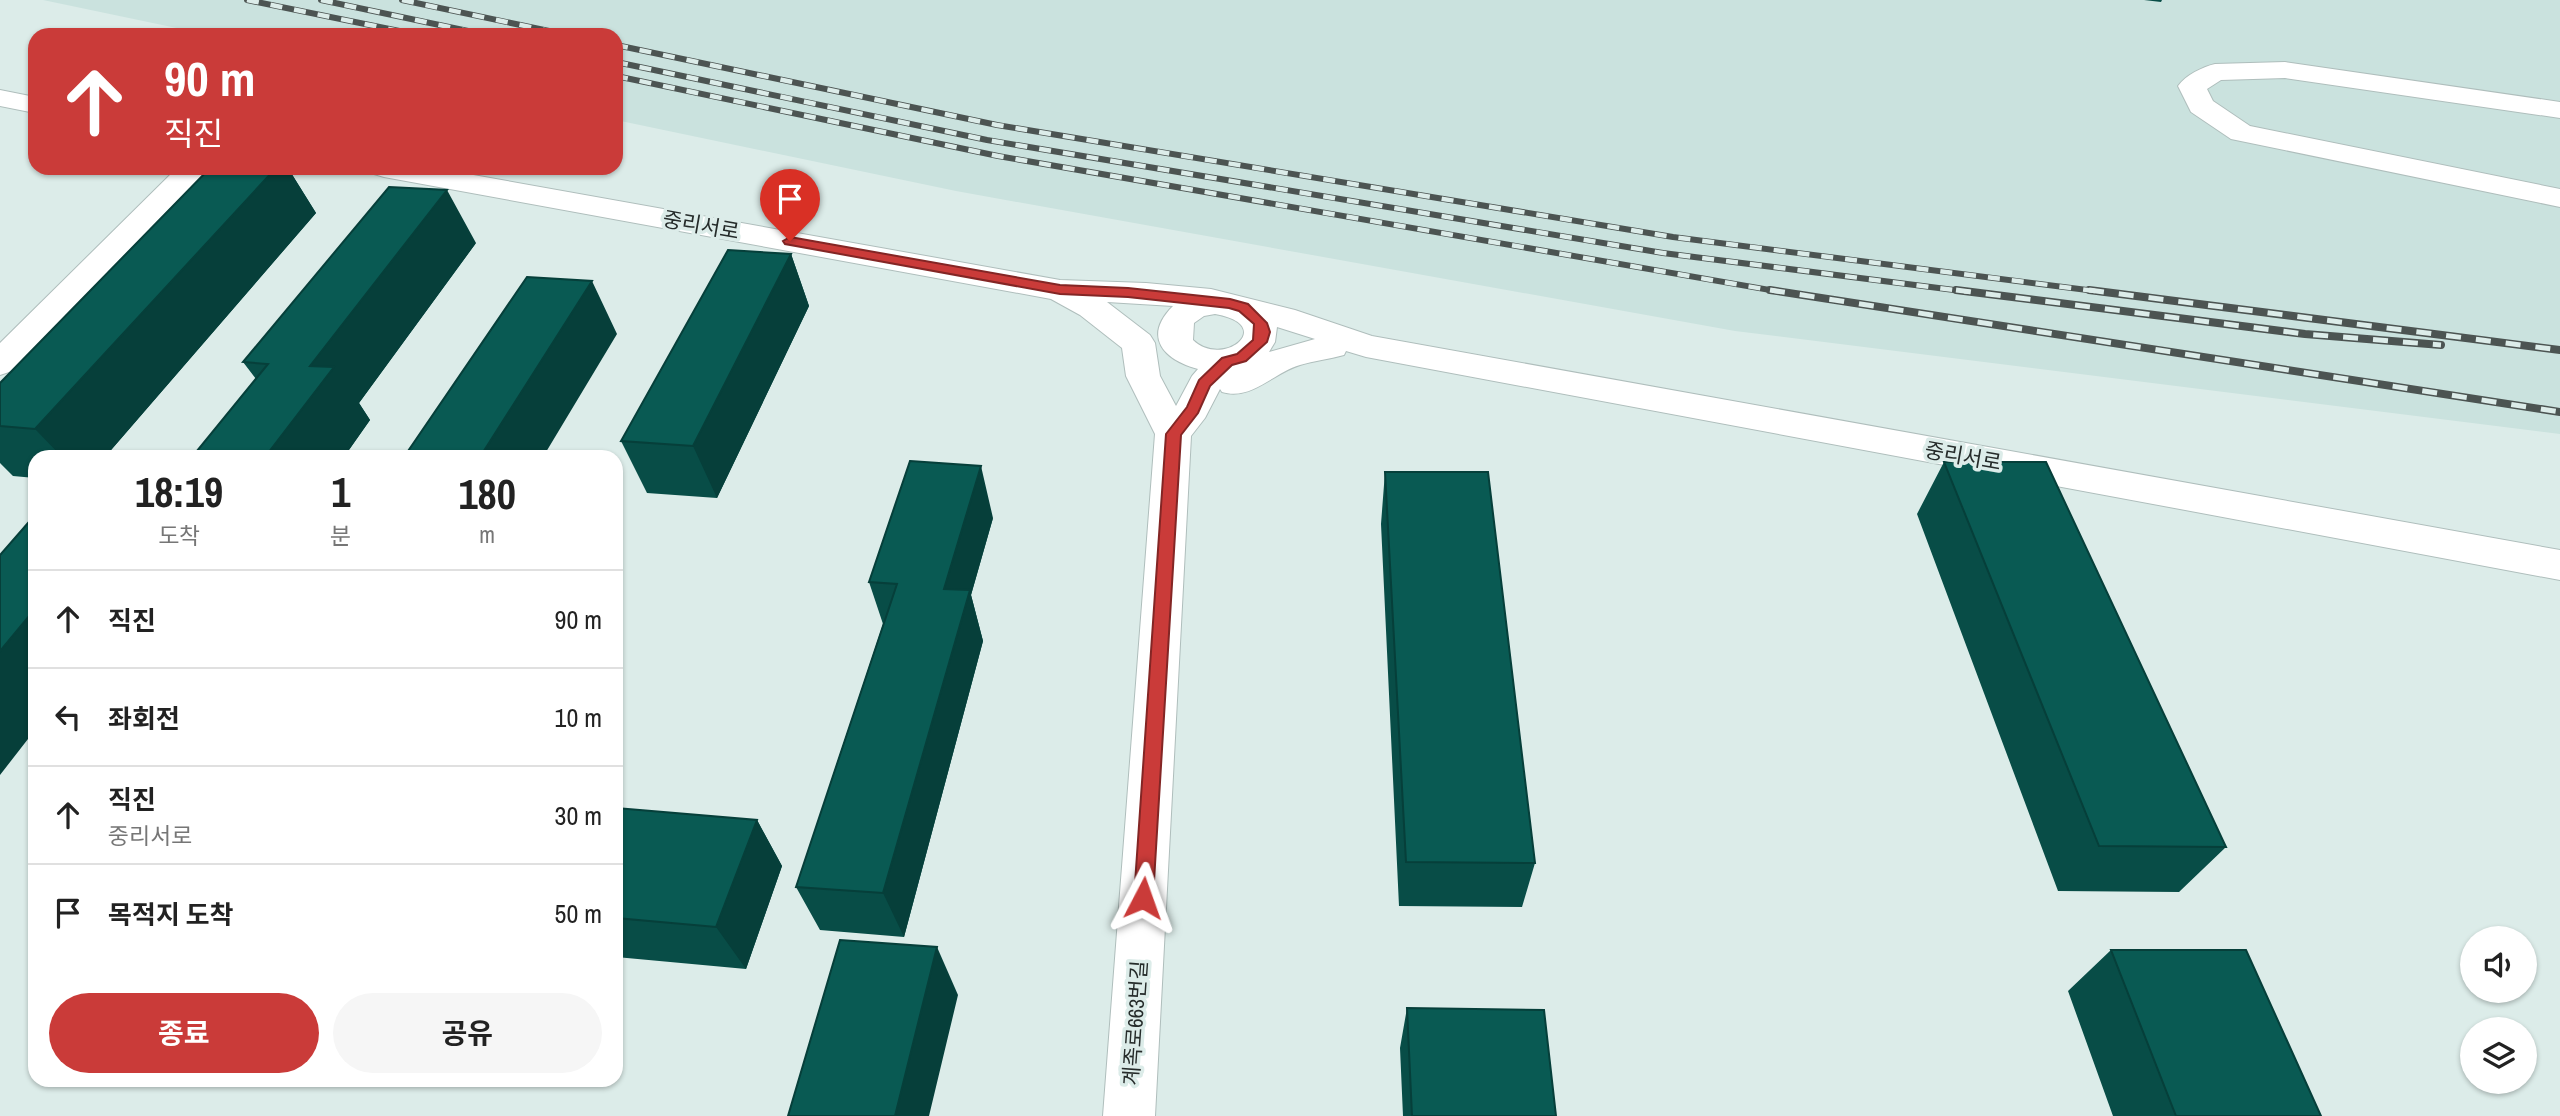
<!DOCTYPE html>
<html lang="ko">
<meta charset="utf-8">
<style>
:root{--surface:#fff;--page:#f6f6f6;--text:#222;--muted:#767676;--line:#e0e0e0;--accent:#ca3b39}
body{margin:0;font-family:"Archivo Narrow","Noto Sans KR",sans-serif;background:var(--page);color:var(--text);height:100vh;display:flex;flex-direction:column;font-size:26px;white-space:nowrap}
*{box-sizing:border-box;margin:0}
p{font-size:23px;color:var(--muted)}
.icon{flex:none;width:38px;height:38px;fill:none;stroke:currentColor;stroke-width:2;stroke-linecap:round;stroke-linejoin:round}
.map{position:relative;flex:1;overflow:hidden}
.drawer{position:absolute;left:28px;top:450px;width:595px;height:637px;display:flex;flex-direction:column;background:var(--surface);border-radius:21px;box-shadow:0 2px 5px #0004}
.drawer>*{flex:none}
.guide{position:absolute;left:28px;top:28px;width:595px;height:147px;border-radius:21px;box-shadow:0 2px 5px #0004;background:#ca3b39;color:#fff;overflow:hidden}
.fabs{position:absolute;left:2460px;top:926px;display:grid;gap:14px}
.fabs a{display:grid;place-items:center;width:77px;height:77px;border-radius:50%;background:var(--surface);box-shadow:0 2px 5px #0004;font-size:35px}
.pin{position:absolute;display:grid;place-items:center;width:60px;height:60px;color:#fff;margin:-72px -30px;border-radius:50% 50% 50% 0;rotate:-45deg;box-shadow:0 0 7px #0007}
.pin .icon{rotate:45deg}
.me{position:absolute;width:77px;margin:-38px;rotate:4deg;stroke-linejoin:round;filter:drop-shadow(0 0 5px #0008)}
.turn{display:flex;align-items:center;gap:24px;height:147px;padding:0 21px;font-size:32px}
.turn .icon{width:91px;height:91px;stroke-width:2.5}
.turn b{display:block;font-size:49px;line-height:60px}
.eta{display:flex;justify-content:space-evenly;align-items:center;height:119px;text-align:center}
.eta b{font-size:42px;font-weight:700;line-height:49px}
.button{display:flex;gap:14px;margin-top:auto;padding:14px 21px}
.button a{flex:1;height:80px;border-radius:42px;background:var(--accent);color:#fff;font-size:28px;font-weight:700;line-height:80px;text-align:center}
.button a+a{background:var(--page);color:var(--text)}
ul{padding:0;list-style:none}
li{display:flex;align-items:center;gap:21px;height:98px;padding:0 21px;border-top:2px solid var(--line)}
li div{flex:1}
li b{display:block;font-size:26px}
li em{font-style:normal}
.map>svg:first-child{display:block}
</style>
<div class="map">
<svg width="2560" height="1116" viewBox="0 0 2560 1116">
<rect width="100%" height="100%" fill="#dcece9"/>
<path fill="#cae2de" d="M43 0H2560V434L1735 331 956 191 616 120V35H210Z"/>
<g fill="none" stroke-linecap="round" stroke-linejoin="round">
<defs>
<path id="minor" d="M2285 62 2560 102V118L2285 78 2221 80 2207 89 2213 101 2250 126 2560 189V207L2231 139 2191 112 2178 86C2186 75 2202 67 2215 64Z
M177 168H209L12 371 0 375V343Z"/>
<path id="major" d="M0 90 35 97V113L0 106Z
M369 168H434L1060 280 1146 283 1211 289 1295 310 1372 336 2560 550V580L1366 357 1346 351 1344 355C1329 359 1314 361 1300 365 1273 373 1251 401 1222 392L1220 389 1205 418 1191 436 1155 1116H1103L1155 434 1126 376 1122 348 1080 315 1051 299 384 177 374 174ZM1107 302 1173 306C1142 337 1164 360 1198 369L1192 376 1176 406 1160 376 1155 343 1150 335ZM1215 314C1278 325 1223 369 1193 340L1194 323 1204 316ZM1277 327 1315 339 1269 352 1275 342Z"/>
</defs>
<use href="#minor" stroke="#afbebc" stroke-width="2"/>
<use href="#major" stroke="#afbebc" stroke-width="2"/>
<use href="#minor" fill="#fff" fill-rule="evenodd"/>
<use href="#major" fill="#fff" fill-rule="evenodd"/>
<defs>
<path id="rail-far1" d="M247 0 419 35
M321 0 487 35
M402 0 568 35
M616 45 997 125 1673 237 2103 292
M616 62 987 140 1663 253 1970 292
M616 76 998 156 1781 292"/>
<path id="rail" d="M1770 290 2560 412
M1956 290 2305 334 2441 345
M2089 290 2560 350"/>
</defs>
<use href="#rail-far1" stroke="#4c5452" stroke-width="6"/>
<use href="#rail" stroke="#4c5452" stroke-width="8"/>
<use href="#rail-far1" stroke="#dcece9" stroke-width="4.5" stroke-dasharray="12" stroke-linecap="butt"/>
<use href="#rail" stroke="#dcece9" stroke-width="5" stroke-dasharray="15" stroke-linecap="butt"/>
</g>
<path fill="#084d47" d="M2144 0H2162L2161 2Z
M210 168H288L316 213 105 457H35V478L13 476 0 463V383Z
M476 243 359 403 370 420 344 457H192L256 379 243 362Z
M791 254 809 306 717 498 647 493 621 441Z
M1944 462 2226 847 2179 892 2058 891 1917 514Z
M1385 472 1535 863 1522 907 1399 906 1381 524Z
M993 518 971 595 983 641 904 937 820 930 796 887 883 624 869 582Z
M616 808 757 820 782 866 746 969 616 957Z
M2111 950 2321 1116H2113L2068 991Z
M1407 1008 1556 1116H1403L1400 1048Z"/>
<path fill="#063f3a" d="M276 168H288L316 213 105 457H62L35 429Z
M447 190 476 243 359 403 370 420 344 457H265L310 366Z
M791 254 809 306 717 498 693 446Z
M592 281 617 334 543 457H480Z
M981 466 993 518 971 595 983 641 904 937 883 893 944 589Z
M35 609V730L0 775V651Z
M757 820 782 866 746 969 716 927Z
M937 947 958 995 929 1116H895Z"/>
<path fill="#095a53" stroke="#063f3a" stroke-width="2" d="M210 168H276L35 429 0 426V383Z
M389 187 447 190 310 366 334 367 265 457H192L268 364 243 362Z
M728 250 791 254 693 446 621 441Z
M527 277 592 281 480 457H404Z
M910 461 981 466 944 589 970 590 883 893 796 887 897 584 869 582Z
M1944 462H2046L2226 847 2099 846Z
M1385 472H1488L1535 863 1406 862Z
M35 515V609L0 651V555Z
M616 808 757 820 716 927 616 918Z
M840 940 937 947 895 1116H788Z
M2111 950H2246L2321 1116H2176Z
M1407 1008 1544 1010 1556 1116H1412Z"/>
<path fill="#ca3b39" stroke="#832625" stroke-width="2" d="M790 237 1060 285 1128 288 1230 299 1248 304 1267 323 1270 332 1267 342 1246 361 1232 365 1210 386 1198 413 1181 435 1153 898 1150 904 1143 906 1136 904 1134 898 1166 434 1187 407 1199 380 1222 358 1237 354 1253 340 1254 324 1239 311 1229 308 1128 297 1060 294 785 244 783 241Z"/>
<g text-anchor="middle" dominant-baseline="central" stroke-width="7" stroke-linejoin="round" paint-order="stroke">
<g font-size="21" fill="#252b2a" stroke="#dcece9">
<text transform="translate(701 225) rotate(10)">중리서로</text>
<text transform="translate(1963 456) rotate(10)">중리서로</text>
<text transform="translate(1135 1023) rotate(-86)">계족로663번길</text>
</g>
</g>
</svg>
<div class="fabs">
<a><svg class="icon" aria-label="sound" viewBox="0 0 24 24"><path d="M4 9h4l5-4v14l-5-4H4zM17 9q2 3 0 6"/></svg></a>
<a><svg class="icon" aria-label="layers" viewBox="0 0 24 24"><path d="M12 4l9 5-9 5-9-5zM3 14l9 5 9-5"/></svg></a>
</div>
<div class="pin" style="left:790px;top:241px;background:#d93025"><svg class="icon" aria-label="arrive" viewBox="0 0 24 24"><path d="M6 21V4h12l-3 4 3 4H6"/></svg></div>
<svg class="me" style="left:1143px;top:898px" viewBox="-20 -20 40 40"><path d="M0-17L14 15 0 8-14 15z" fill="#ca3b39" stroke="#fff" stroke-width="4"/></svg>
<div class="guide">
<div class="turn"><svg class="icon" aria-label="ahead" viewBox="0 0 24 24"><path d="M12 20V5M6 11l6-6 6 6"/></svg><div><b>90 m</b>직진</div></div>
</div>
<section class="drawer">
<div class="eta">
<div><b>18:19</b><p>도착</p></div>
<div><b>1</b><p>분</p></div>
<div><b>180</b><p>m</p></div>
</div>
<ul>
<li><svg class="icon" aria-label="ahead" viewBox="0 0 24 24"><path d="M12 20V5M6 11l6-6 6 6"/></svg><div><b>직진</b></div><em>90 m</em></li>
<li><svg class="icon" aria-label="left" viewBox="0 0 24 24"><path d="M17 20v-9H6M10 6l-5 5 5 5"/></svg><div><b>좌회전</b></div><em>10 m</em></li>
<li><svg class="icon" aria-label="ahead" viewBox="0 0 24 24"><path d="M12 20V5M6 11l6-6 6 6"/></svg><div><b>직진</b><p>중리서로</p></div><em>30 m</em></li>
<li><svg class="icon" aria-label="arrive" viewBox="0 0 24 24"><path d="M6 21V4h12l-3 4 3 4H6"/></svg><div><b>목적지 도착</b></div><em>50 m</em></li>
</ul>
<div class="button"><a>종료</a><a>공유</a></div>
</section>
</div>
